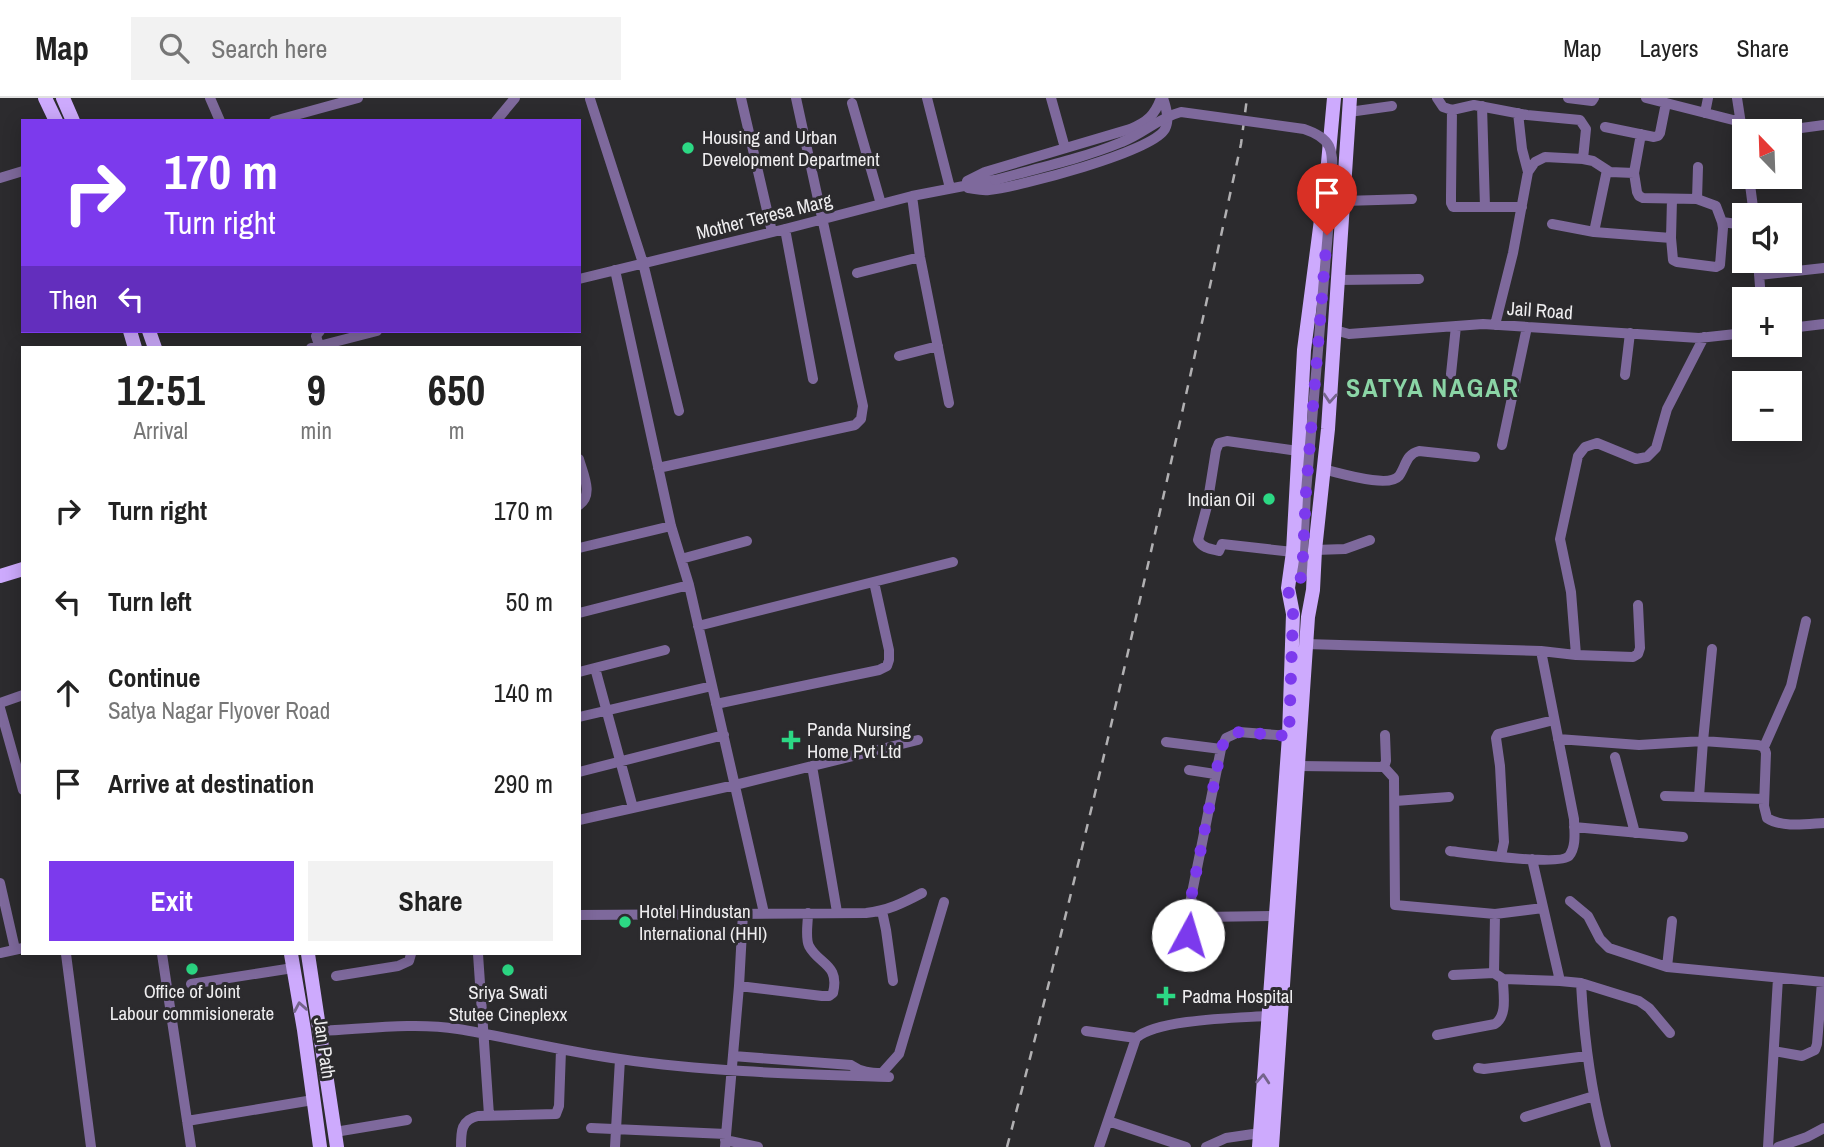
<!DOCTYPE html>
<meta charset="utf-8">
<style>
:root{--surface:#fff;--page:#f2f2f2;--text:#222;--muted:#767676;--line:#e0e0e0;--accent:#7c3aed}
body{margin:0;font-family:"Archivo Narrow",sans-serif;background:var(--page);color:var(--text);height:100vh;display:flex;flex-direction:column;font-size:26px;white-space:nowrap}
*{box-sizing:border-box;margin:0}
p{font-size:23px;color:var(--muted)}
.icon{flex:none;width:38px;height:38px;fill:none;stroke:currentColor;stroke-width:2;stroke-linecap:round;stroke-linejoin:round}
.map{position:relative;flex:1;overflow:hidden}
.drawer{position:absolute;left:21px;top:248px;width:560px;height:609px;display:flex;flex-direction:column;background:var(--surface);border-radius:0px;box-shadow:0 4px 18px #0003}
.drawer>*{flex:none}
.top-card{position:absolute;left:21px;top:21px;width:560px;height:214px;border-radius:0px;box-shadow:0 4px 18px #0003;background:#7c3aed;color:#fff;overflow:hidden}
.needle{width:46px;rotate:337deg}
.controls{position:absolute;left:1732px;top:21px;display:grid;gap:14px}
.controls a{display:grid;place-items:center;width:70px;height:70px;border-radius:0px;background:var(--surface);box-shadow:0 4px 18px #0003;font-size:35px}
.pin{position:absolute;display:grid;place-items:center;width:60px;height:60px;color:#fff;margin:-72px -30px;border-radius:50% 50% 50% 0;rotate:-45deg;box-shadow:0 0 7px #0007}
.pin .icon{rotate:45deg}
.me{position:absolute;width:77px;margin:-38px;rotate:6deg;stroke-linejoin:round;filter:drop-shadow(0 0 5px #0008)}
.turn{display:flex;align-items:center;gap:24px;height:147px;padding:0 28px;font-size:32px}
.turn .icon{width:91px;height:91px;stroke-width:2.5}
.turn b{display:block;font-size:49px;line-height:60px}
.then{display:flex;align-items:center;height:66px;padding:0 28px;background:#0003;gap:14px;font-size:26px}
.eta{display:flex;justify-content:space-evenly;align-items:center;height:119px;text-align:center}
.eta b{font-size:42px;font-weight:800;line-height:49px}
.action{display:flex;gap:14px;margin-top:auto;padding:14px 28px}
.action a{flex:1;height:80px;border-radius:0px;background:var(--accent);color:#fff;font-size:28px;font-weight:800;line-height:80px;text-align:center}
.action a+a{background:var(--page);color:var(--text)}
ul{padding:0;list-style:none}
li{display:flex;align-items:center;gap:21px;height:91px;padding:0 28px}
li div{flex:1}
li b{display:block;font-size:26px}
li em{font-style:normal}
header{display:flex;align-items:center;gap:42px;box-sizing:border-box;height:98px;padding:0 35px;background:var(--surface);border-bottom:2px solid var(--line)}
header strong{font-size:33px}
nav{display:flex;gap:38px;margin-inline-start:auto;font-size:24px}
.search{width:490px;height:63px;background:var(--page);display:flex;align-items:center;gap:18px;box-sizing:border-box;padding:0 24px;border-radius:0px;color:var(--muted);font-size:26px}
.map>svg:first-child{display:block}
</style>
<header>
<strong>Map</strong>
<div class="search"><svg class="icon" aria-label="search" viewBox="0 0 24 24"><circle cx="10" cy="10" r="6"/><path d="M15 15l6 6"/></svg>Search here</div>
<nav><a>Map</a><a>Layers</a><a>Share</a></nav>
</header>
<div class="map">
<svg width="1824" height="1049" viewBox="0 0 1824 1049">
<rect width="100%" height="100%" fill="#2c2b2e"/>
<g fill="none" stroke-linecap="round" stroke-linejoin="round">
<path stroke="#7e699c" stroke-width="10" d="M210 0 220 23
M741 0 772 134
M927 0 950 90
M1051 0 1065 50
M1437 0 1443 9 1452 12 1474 7 1527 17 1580 22 1586 31 1583 61
M1568 0 1592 3 1594 0
M1646 0 1741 24
M1737 0 1745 52
M590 1 643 165 679 313
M852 5 881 106
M1482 8 1485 109
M1452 12 1451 97V105L1453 109H1522
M1349 14 1392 8
M1518 15 1522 51 1528 74
M1705 15 1708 0
M274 23 358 0
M496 23 515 0
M1605 29 1654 39 1658 38 1660 35 1666 5
M1779 33 1824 27
M1607 72 1594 134 1671 140
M1634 75 1637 94 1639 98 1643 100 1697 101
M1749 79 1754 117
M0 80 23 73
M967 83 985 74 1130 31C1147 24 1155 17 1161 0
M968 90C975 91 982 93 989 92 1018 89 1153 54 1165 31 1170 22 1166 9 1163 0
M912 98 920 159 949 305
M1672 101 1671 140 1673 162 1677 164 1716 169 1720 167 1723 130 1722 124 1716 108 1697 101 1698 69
M1343 103 1412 101
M1722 124 1745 127
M1552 126 1594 134
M785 131 813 281
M1758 163 1761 201
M615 172 671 428 689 487 764 815
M857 175 920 159
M1759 177 1824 170
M579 181 785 131 912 98 995 82
M1338 182 1419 181
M1495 227 1513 155 1528 74 1535 64 1545 59 1583 61 1593 63 1610 74 1634 75 1641 36
M1790 230 1824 226
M1335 232 1349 236 1483 226 1699 240 1745 235
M311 250 377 233
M320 250 316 238 320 233
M899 258 938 248
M1451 276 1456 228
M1625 277 1630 235
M1502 347 1527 229
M579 361C583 376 594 397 579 407
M658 370 855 327 861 321 863 308 796 0
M1322 371C1338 374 1388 391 1399 378 1406 368 1406 356 1419 353L1475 359
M579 450 671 428
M1315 452 1345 451 1370 442
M1293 454 1222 446 1219 453C1211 451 1202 450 1198 442L1207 408 1216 352 1219 345 1227 343 1298 353
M681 461 747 443
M1302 479 1306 394
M579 515 689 487
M698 528 953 464
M1306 546 1541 553 1574 721C1574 732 1577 748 1569 758 1560 768 1467 755 1450 753
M1541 553 1576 557 1571 494 1560 441 1578 358 1585 349 1597 345 1636 361 1647 359 1656 350 1667 311 1704 239
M1576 557 1633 559 1638 556 1640 550 1638 507
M595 570 633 710
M579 574 665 552
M0 605 23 597
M716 606 879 572 887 568 889 562V552L874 484
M0 610 23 692
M579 619 712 588
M1558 641 1639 647 1703 643 1758 647 1764 649 1766 655 1764 708 1767 720C1782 730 1807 726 1824 725
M1166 644 1221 651
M1764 649 1791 588 1806 523
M1615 659 1635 735
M812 668 837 814
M1298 668 1384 669 1386 663 1385 637
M1384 669 1394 680 1395 807 1495 816 1543 810
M1189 672 1215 676
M579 674 724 637
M1665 698 1764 701
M1699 699 1703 643 1712 551
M1395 703 1449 699
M579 722 735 687 918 642
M1574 729 1683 739
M1501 758 1504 744 1500 668 1496 640 1498 636 1554 622
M1532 761 1560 883 1581 885C1584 941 1591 995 1606 1049
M0 785 15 851
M1570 803 1588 818 1600 841 1609 850 1667 869
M882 813 886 832 893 883
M1495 816 1494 875 1503 881 1560 883
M579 817 866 815C887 813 903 805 922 795
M1276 818 1200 819 1194 811 1191 800 1221 651 1226 640 1239 634 1289 638
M1672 823 1667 869 1824 884
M0 855 23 850
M66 856 91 1049
M162 856 191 1049
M478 856 489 1017
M1183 864 1194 811
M1453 877 1494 875
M336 878 398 868 409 863 411 856
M1581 885 1639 903 1649 910 1670 935
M191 886 293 870
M739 888 822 898H829L833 895C840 866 819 867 809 848 805 840 808 825 808 815
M321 933C365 931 415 924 458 931 512 940 566 954 620 961 709 974 799 976 889 979
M1086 933 1136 940
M1437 937 1495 926C1508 917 1503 896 1503 881
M1774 953 1802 958 1815 952 1817 946 1822 884
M733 958 851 967C861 974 870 975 882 975L899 956 944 804
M1478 970 1484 971 1587 958
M1525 1019 1594 998
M187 1023 313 1002
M1108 1023 1186 1049
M591 1030 726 1036
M335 1034 407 1022
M725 1042 758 1049
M461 1049C461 1033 461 1022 478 1018L556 1016 559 1008 561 952
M615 1049 620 961
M725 1049 739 888 743 815
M1099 1049 1136 940C1157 921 1238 920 1267 918
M1206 1049 1226 1040 1260 1035
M1768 1049 1778 880
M1778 1049 1807 1039 1824 1030"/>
<path stroke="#cdaafd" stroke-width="14" d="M45 0 56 23
M63 0 73 23
M130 233 135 250
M149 233 155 250
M0 478 23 471
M291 856 304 932 320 1049
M308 856 337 1049
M1259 1049 1289 638 1293 516 1288 490 1293 454 1304 252 1327 76 1334 0
M1272 1049 1308 519 1313 492 1315 452 1328 331 1350 0"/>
<path stroke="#b1b0b2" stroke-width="2.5" stroke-dasharray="9 9" stroke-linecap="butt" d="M1007 1049C1094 717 1168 381 1241 46L1247 0"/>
<path stroke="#7e699c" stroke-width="10" d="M995 82C1038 70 1081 61 1122 44 1143 36 1158 20 1181 14L1304 31C1337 42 1332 56 1332 86L1306 394"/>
</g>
<defs><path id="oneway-chevron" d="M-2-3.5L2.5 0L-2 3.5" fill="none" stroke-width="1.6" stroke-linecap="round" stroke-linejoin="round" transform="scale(1.75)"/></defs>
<g stroke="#74648b">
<use href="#oneway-chevron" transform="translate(1330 300) rotate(94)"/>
<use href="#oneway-chevron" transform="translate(300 909) rotate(-100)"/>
<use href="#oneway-chevron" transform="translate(1263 981) rotate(-86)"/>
</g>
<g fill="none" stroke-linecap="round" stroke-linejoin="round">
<path stroke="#7c3aed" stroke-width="12" stroke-dasharray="0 21.6" d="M1188 837 1194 811 1191 800 1193 790 1221 651 1226 640 1239 634 1289 638 1293 516 1288 491 1292 484 1302 479 1306 394 1327 137"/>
</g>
<g fill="#2cd884" stroke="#2c2b2e" stroke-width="2.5">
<circle cx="688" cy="50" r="7"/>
<circle cx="1269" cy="401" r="7"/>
<path d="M787.5 631.5h7v7h7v7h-7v7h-7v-7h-7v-7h7z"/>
<circle cx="625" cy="824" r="7"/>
<circle cx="192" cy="871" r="7"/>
<circle cx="508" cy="872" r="7"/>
<path d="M1162.5 887.5h7v7h7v7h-7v7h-7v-7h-7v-7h7z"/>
</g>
<g text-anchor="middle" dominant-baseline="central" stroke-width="6" stroke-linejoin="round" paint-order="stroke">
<g font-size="19" fill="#eeedef" stroke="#2c2b2e" text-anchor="start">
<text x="702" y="39">Housing and Urban<tspan x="702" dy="22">Development Department</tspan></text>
<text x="1255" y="401" text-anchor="end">Indian Oil</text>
<text x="807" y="631">Panda Nursing<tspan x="807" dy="22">Home Pvt Ltd</tspan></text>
<text x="639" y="813">Hotel Hindustan<tspan x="639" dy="22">International (HHI)</tspan></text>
<text x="192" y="893" text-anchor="middle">Office of Joint<tspan x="192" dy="22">Labour commisionerate</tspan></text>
<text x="508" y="894" text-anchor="middle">Sriya Swati<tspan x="508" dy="22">Stutee Cineplexx</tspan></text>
<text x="1182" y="898">Padma Hospital</text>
</g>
<g font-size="19" fill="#eeedef" stroke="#2c2b2e">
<text transform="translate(764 118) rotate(-14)">Mother Teresa Marg</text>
<text transform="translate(1540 212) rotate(4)">Jail Road</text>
<text transform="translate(325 950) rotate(82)">Jan Path</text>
</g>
<g font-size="26" font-weight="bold" letter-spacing="2" fill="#8bd5a6" stroke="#2c2b2e">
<text x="1433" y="289">SATYA NAGAR</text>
</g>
</g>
</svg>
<div class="controls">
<a><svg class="needle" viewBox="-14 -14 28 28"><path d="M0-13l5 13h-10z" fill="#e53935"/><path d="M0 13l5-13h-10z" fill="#767676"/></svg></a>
<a><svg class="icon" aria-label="sound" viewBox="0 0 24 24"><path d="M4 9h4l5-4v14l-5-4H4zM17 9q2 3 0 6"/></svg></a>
<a>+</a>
<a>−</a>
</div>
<div class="pin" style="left:1327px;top:137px;background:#d93025"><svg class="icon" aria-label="arrive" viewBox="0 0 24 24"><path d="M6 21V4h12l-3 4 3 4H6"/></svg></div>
<svg class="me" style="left:1188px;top:837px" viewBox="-20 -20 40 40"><circle r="19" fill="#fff"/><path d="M0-13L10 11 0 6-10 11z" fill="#7c3aed"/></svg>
<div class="top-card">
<div class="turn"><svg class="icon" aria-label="right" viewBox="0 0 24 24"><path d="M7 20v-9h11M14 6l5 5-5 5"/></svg><div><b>170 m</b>Turn right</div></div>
<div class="then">Then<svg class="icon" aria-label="left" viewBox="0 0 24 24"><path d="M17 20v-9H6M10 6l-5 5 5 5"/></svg></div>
</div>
<section class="drawer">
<div class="eta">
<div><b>12:51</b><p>Arrival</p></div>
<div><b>9</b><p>min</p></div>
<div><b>650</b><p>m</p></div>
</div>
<ul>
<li><svg class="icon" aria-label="right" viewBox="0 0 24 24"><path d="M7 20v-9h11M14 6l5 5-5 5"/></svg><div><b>Turn right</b></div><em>170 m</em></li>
<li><svg class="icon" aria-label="left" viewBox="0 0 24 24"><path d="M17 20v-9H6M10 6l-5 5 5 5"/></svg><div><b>Turn left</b></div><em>50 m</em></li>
<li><svg class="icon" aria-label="ahead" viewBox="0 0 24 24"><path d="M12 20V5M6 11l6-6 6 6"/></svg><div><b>Continue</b><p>Satya Nagar Flyover Road</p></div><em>140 m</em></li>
<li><svg class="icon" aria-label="arrive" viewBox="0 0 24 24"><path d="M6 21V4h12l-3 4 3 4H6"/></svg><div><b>Arrive at destination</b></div><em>290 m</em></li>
</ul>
<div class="action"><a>Exit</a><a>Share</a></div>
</section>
</div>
